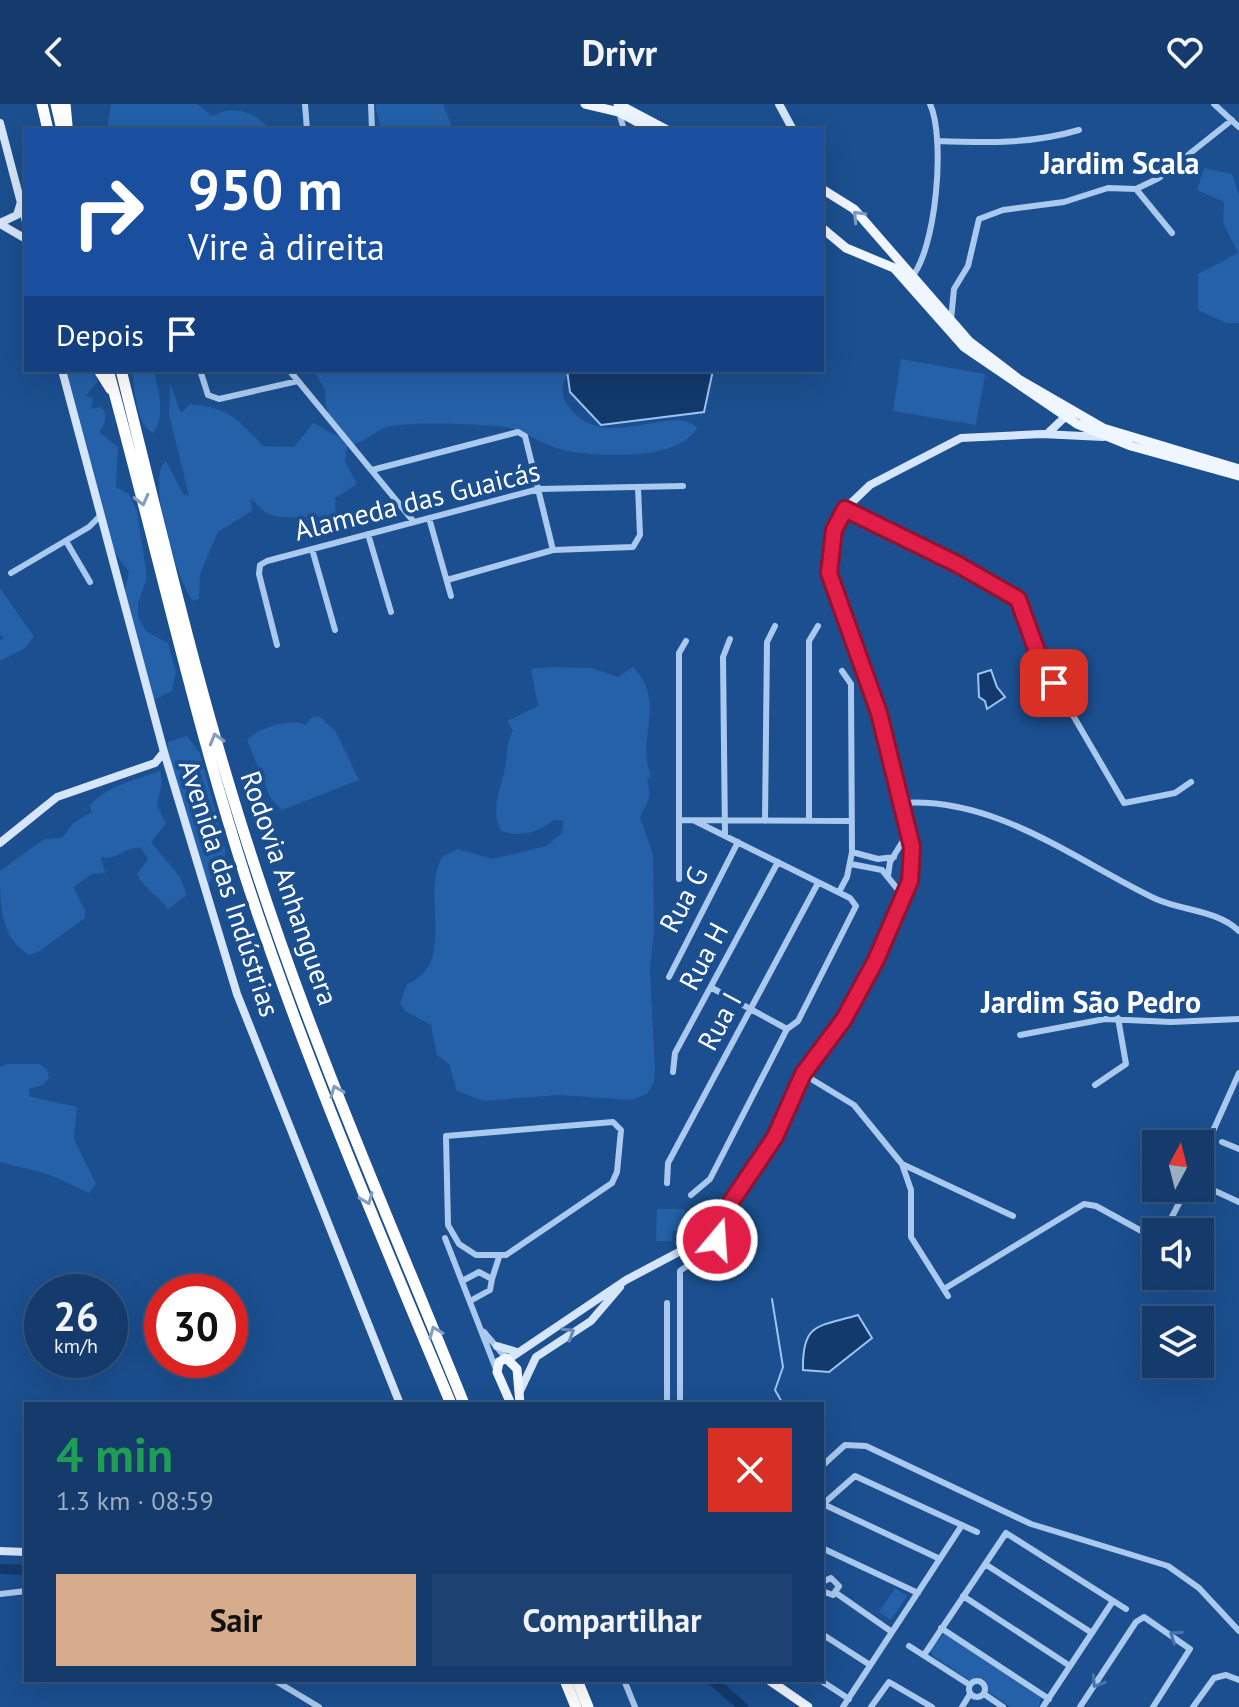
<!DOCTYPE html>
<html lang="pt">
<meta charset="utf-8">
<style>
:root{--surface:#143b6b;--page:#1d4271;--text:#f1f3f6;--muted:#9dadc1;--line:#33557e;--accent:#d6ab8b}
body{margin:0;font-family:"PT Sans",sans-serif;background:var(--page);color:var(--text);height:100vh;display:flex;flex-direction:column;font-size:30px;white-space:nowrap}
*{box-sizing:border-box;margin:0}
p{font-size:26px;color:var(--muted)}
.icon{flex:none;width:44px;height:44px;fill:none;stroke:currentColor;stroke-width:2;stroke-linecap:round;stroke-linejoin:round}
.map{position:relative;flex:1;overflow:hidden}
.sheet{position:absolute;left:24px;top:1298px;width:800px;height:280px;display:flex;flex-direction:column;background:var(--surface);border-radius:0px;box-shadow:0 8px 32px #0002,0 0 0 2px var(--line)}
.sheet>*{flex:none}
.hud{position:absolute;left:24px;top:24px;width:800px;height:244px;border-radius:0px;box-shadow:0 8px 32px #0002,0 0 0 2px var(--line);background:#1a4fa0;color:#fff;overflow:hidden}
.needle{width:52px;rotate:7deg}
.controls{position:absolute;left:1142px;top:1026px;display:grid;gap:16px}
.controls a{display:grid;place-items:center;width:72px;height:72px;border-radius:0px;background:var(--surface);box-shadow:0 8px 32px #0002,0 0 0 2px var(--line);font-size:40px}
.speed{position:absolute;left:24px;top:1170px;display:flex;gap:16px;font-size:40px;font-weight:700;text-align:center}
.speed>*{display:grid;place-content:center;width:104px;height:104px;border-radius:50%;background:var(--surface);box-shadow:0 8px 32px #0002,0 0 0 2px var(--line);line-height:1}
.speed small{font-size:20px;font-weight:400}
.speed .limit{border:12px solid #d22;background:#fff;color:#111}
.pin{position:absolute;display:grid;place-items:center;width:68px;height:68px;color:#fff;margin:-34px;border-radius:16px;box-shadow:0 4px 12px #0006}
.me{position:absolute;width:88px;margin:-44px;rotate:18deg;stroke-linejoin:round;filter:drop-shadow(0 0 6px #0008)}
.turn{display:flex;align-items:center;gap:28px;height:168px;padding:0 32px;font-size:36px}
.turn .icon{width:104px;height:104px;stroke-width:2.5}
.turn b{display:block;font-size:56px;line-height:68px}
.then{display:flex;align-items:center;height:76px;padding:0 32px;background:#0003;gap:16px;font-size:30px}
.round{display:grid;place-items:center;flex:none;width:84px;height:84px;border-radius:0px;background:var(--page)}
.overview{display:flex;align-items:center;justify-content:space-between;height:136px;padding:0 32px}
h1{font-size:48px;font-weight:700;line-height:60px;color:#1e9e55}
.button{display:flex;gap:16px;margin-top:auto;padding:16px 32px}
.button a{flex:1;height:92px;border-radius:0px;background:var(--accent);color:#111;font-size:32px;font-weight:700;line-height:92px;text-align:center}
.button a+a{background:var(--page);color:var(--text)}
header{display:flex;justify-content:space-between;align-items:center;height:104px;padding:0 32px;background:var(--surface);font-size:36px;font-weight:700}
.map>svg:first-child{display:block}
</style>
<header><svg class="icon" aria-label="back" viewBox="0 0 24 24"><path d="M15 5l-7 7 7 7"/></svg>Drivr<svg class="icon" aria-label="heart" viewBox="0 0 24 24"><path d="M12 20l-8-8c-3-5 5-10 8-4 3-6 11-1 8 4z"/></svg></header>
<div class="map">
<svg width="1239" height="1603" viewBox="0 0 1239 1603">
<rect width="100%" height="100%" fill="#1b4f8f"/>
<path fill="#2461a8" d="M111 0H197L212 12C235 0 254 8 271 26H107Z
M375 0H443L452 23 448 26H381Z
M1204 64 1232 70 1239 91V219H1226L1198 206V170L1238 149 1223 119 1224 98 1197 86Z
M901 255 985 270 976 321 893 307Z
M66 266H91L98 277 86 292 93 295 91 305 101 303C109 311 105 320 99 328L118 343 116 383 129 390 137 407 147 473 138 500V513L146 527 168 539 176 568 172 587 152 597 124 491 129 468 112 445Z
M132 266H153C159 286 166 312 153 329 135 320 135 284 132 266Z
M314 266H570C563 276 559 289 567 300 601 353 675 297 697 324 679 358 595 353 564 346 546 342 530 331 513 325 505 321 470 321 458 320 445 319 395 319 384 324 369 332 364 338 347 343L345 357 357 380 335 394 336 414C315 409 283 419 265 408 260 405 256 398 251 395L252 407 218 428 200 470 199 495 193 497C177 478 145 372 166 357L183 390 189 392 169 311 170 279 181 309 190 300C229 304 237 314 263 342L294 343 313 319 338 332 326 303 325 287Z
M0 484 34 533 24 545 0 557V536L4 535 0 530Z
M549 563 592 564 618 573 633 563C668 599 635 635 651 670L647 677C653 694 646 700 640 714L653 750 654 826 650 867 655 965 654 978 647 990 631 996 558 991 484 997 457 987 449 960 437 951 431 921 405 907 400 899 407 880C458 859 420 791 442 753L458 745 492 755 546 742 562 729 563 717 554 716C538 728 520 734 501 727 489 702 503 682 506 658 508 645 506 639 513 627L507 617 538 602 531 565Z
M319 612 336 628 359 676 282 706 270 693 247 636C260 623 290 614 306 621L312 613Z
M187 632 200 649 225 745V766L220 772 210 775 209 790 166 652 168 638Z
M160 667 162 678 157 701 166 720 151 738 180 773 187 791 168 805C160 793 142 783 137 770L148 755 141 744C125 742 118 757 101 753L105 769 92 770 73 783 85 806V814L38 848 29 851C0 833 0 801 0 767L44 735 62 734 73 719 92 708 90 701C109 681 135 676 160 667Z
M7 960H40L47 966 49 974 43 981 29 985V992L77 1003 74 1035 96 1080 89 1089 48 1070 0 1058V963Z
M657 1105H685V1128L673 1127 672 1137H656Z
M895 1484 907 1492 891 1516 879 1508Z
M945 1529 1041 1593 1039 1603H1011L988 1588 984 1575 969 1576 933 1552 930 1545Z"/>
<path fill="#123a6d" stroke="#9cc4f0" stroke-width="2" d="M567 266H713L704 308 601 321 570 288Z
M991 566 997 583 1005 593 987 605 985 597 979 593 978 570Z
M858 1211 872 1234 829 1268 803 1266C802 1218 818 1223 858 1211Z"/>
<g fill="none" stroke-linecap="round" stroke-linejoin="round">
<path stroke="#9cc4f0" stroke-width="2" d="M772 1195 783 1263 775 1286 783 1300"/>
<path stroke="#123a6d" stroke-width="10" d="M0 1465 26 1466
M712 1576 743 1603"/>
<path stroke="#a9c9ee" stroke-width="6" d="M305 0 307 26
M371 0 372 26
M1214 0 1239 23
M619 8 624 26
M510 25V26
M937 37C987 39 1031 40 1079 26
M1136 85 1159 74 1232 16
M910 175C936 149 946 34 930 0
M951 216 954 185 968 162 979 115 1003 106 1064 98 1108 84 1136 85 1172 129
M200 266 208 291 219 295 298 277
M289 266 414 418
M372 366 518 328 525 332 553 446
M845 405 957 460 1018 495 1039 553 1124 699 1175 689 1191 678
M429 414 451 492
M368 430 391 508
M66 437 90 478
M312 445 335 526
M11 469 89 423 101 411
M447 476 553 446 633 443 640 431 638 383
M277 541 259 470 260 461 267 457 539 385 683 382
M901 699C995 692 1075 756 1156 795 1183 807 1217 806 1239 827
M681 716 851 717
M765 717 767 538 775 522
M809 717V537L818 522
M725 731 723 553 730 535
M852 748 878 755 894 753
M851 760 882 766 904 793
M888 772 890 758 909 727
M679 775V549L686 537
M839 788 847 773 852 748 851 580 842 567
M669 873 738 738
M712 884 787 925
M1020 931 1105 915 1171 918 1239 915
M673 968 675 949 778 758
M803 970 854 1001 902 1060 911 1086V1133L948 1192
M1095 981 1126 960 1118 914
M613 1018 621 1026 617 1068 612 1079 506 1151H476L459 1140 448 1121 446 1032Z
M1222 1038 1239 1045
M1200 1056 1239 969
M902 1060 1013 1112
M667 1079 668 1059 818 779
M1200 1080 1239 1098
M691 1091 710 1075 787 925 798 917 856 802 850 794 695 717
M1164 1128 1187 1084
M445 1134 496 1265
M492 1175 499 1153
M464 1176 479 1168 492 1175 490 1186 472 1196
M944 1185 1084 1100 1096 1102 1156 1135
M667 1199V1300
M484 1228 506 1254
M680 1300V1167C694 1155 728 1148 714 1123
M822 1362 845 1341 866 1342 1031 1420 1168 1462 1199 1484 1239 1527
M823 1400 940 1455
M822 1401 855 1372 977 1428
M822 1444 918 1489
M985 1460 1092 1529
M822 1478 831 1474 839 1482 833 1491 822 1487
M836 1489 892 1528
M0 1490 26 1487
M963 1492 1070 1562
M941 1524 1049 1595
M822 1530 870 1561
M909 1542 970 1581
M924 1551 1006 1429 1126 1505
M274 1576 319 1603
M624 1576 635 1603
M820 1576 849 1595
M969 1585a8 8 0 1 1 16 0a8 8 0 1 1-16 0Z
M984 1590 1003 1603
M843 1603 962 1421
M871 1603 889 1578 932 1603
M962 1603 970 1590
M1043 1603 1113 1497
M1080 1603 1136 1518 1144 1513 1190 1545 1153 1603
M1193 1603 1214 1574 1226 1571 1239 1576"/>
<path stroke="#d6e6fa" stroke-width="8" d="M779 0 793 26
M0 19 26 118
M0 119 17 111 21 98
M0 120 26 135
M62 266 164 648 237 890 400 1300
M1047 330 1065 313
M0 739 57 693 155 659 164 648
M497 1242 517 1248
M509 1255 626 1176 692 1141 714 1123 775 1033 803 970 844 915 904 793 913 756 909 727 879 609 829 469 834 426 845 405 870 381 961 334 1042 330 1103 333
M520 1287 536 1253 591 1217 620 1183
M0 1447 26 1448"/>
<path stroke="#f0f6ff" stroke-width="9" d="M585 0 619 8 652 26
M618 0 667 26
M822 85 854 105 969 237 1020 276 1103 324 1239 365
M822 124 846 144 894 164 964 243 1077 320 1131 342 1239 372
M511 1300 497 1268 499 1258 506 1254 517 1265 520 1300
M769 1576 808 1603"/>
<path stroke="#fff" stroke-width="11" d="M42 0 48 26
M56 0 62 26
M65 0 67 21
M99 266 111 285
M108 266C155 436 192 607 246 775 304 953 379 1127 451 1300
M121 266C163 434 202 604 257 769 316 950 393 1124 464 1300
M565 1576 576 1603
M577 1576 588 1603"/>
</g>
<defs><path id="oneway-chevron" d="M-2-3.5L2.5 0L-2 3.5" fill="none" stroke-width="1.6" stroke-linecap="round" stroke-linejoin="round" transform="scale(2)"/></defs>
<use stroke="#7b9ac1" href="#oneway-chevron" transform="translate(858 112) rotate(-134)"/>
<g stroke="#829ec1">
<use href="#oneway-chevron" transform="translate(142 396) rotate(76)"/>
<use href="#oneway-chevron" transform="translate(216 635) rotate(-106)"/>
<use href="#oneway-chevron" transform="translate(336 987) rotate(-112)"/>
<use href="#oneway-chevron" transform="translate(367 1095) rotate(68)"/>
<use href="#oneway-chevron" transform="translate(435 1228) rotate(-112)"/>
</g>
<use stroke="#668bba" href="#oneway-chevron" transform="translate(569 1229) rotate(-32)"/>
<g stroke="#4674ac">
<use href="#oneway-chevron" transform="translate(1175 1532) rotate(-146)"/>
<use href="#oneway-chevron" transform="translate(1097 1578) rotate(123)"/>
</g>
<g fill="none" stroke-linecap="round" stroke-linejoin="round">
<defs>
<path id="route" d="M717 1136 714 1123 775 1033 803 970 844 915 876 856 910 777 912 743 879 609 829 469 834 426 845 405 957 460 1018 495 1039 553 1054 579"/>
</defs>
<use href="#route" stroke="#92132f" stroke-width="20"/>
<use href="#route" stroke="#e11d48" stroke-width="14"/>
</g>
<g text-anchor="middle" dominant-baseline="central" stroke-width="8" stroke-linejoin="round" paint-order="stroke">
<g font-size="28" fill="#fff" stroke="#1b4f8f">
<text transform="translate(417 396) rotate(-14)">Alameda das Guaicás</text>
<text transform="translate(230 784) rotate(72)">Avenida das Indústrias</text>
<text transform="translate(290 784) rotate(71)">Rodovia Anhanguera</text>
<text transform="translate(683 795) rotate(-62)">Rua G</text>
<text transform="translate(703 852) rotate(-62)">Rua H</text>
<text transform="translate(719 917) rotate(-62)">Rua I</text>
</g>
<g font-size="30" font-weight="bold" fill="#fff" stroke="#1b4f8f">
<text x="1120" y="58">Jardim Scala</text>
<text x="1091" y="897">Jardim São Pedro</text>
</g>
</g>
</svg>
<div class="controls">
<a><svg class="needle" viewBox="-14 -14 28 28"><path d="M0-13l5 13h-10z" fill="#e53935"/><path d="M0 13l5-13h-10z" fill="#9dadc1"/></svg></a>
<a><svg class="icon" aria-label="sound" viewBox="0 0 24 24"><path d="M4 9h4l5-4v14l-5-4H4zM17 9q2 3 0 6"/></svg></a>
<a><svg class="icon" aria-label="layers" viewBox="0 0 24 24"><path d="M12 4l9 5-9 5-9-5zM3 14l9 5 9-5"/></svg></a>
</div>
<div class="speed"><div>26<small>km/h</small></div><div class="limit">30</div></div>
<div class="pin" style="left:1054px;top:579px;background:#d93025"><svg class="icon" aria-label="arrive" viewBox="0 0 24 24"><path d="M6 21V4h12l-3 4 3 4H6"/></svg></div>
<svg class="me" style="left:717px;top:1136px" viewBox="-20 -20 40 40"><circle r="17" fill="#e11d48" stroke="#fff" stroke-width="3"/><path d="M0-11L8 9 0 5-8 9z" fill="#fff"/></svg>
<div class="hud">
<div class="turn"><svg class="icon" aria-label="right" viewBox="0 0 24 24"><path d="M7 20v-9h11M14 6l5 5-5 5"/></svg><div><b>950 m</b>Vire à direita</div></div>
<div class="then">Depois<svg class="icon" aria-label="arrive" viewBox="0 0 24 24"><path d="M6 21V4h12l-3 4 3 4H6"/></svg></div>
</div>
<section class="sheet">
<div class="overview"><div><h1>4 min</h1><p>1.3 km · 08:59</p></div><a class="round" style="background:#d93025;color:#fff"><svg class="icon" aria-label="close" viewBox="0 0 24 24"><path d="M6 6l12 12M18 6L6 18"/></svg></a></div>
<div class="button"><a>Sair</a><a>Compartilhar</a></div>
</section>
</div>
